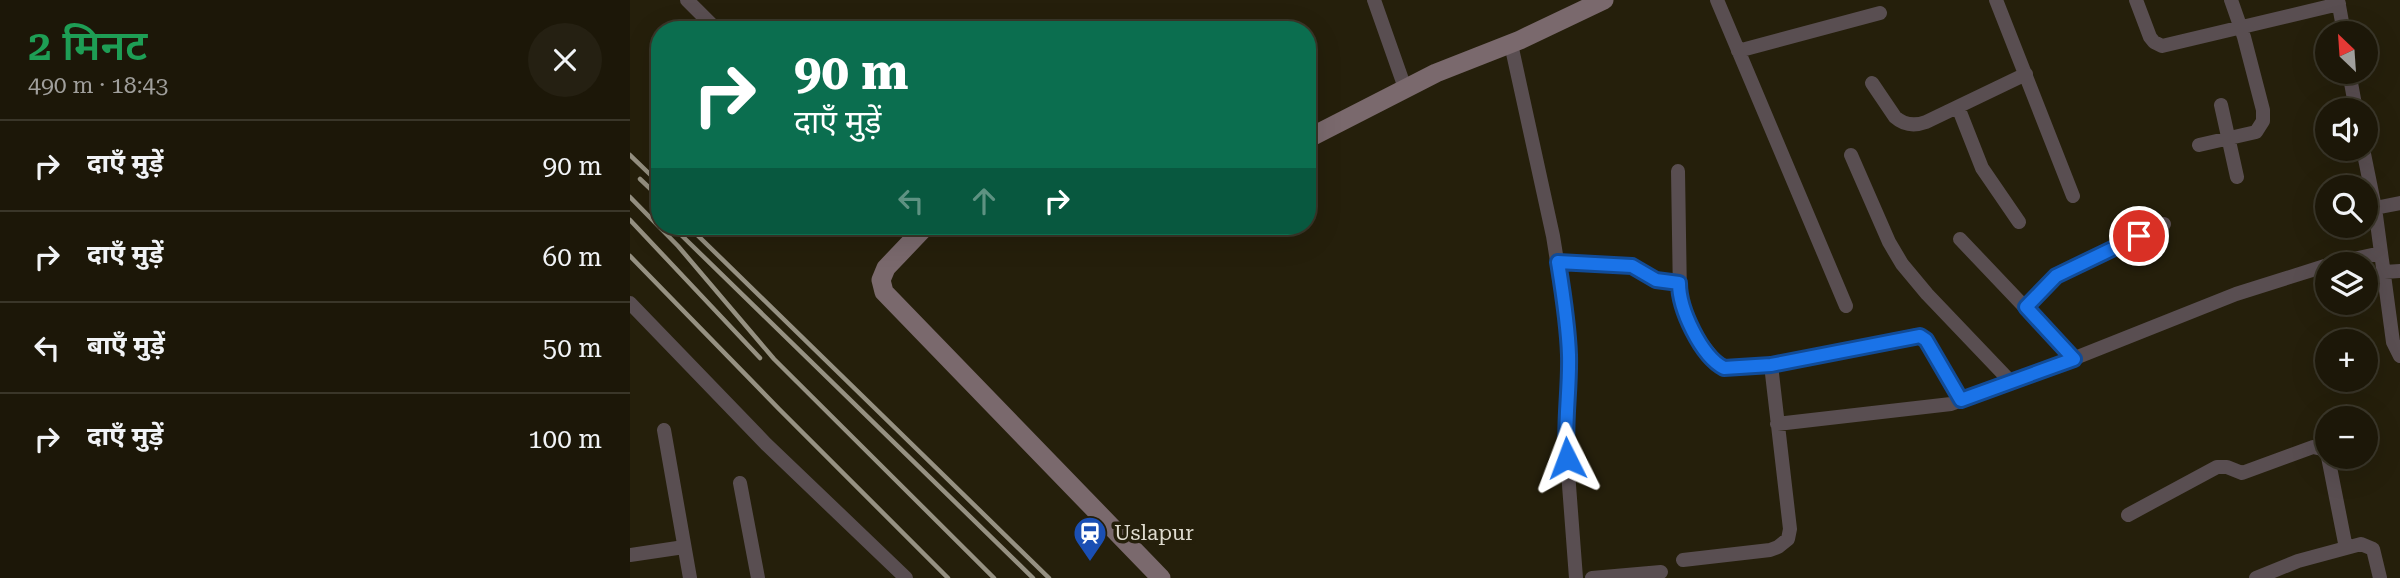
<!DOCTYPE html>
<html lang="hi">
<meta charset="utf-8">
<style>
:root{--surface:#1c1708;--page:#252012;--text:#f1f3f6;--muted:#a09f9c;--line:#3a3629}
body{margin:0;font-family:"Roboto Serif","Noto Sans Devanagari",serif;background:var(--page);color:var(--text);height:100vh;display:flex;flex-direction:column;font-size:26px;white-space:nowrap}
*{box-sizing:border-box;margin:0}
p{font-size:23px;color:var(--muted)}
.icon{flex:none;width:38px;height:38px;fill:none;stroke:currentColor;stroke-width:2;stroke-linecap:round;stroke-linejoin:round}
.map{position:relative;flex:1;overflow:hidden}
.details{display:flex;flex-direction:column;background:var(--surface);width:630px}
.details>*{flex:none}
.hud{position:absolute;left:21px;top:21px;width:665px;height:214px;border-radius:28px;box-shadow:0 7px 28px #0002,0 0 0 2px var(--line);background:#0b6e4f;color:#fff;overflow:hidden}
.needle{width:46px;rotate:335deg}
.fabs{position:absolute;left:1685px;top:21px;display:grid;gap:14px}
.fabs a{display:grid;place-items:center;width:63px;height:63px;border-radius:50%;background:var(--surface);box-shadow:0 7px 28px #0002,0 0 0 2px var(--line);font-size:35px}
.pin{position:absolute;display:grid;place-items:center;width:60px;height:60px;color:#fff;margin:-30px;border:4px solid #fff;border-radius:50%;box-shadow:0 2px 7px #0007}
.me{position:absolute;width:77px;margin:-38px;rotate:357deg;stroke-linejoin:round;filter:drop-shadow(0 0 5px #0008)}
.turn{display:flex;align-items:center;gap:24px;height:147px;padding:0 28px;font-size:32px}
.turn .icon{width:91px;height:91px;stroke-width:2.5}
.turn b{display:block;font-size:49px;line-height:60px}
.lanes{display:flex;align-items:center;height:66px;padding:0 28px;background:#0003;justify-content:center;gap:35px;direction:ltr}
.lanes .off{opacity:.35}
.round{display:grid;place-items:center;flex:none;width:74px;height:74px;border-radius:37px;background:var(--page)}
.head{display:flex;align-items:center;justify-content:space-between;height:119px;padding:0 28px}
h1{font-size:42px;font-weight:600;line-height:52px;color:#1e9e55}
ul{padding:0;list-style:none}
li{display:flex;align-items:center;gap:21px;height:91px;padding:0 28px;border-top:2px solid var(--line)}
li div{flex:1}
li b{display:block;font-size:26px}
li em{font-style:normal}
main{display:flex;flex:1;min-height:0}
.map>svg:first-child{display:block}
</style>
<main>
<section class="details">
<div class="head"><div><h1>2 मिनट</h1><p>490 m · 18:43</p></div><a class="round"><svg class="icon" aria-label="close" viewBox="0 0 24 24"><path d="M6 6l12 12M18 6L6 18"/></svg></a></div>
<ul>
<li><svg class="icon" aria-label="right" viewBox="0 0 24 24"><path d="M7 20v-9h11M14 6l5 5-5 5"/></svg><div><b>दाएँ मुड़ें</b></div><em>90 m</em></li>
<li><svg class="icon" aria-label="right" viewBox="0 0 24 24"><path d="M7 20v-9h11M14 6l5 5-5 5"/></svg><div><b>दाएँ मुड़ें</b></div><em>60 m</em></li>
<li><svg class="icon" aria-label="left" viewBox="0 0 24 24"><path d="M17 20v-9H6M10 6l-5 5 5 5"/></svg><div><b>बाएँ मुड़ें</b></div><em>50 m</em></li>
<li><svg class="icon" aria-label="right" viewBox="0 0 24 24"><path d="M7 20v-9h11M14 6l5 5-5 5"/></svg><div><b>दाएँ मुड़ें</b></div><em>100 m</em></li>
</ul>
</section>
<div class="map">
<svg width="1770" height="578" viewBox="0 0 1770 578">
<rect width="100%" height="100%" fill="#251f0b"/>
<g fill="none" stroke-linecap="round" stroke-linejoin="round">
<path stroke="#594e51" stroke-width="14" d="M57 0 87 30
M744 0 775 88
M1087 0 1216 306
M1366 0 1443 196
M1506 0 1520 37 1524 42 1532 46 1709 4
M1708 0 1714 33
M881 44 923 236 937 323 939 357 935 432 946 578
M1108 51 1250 13
M1719 72 1726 110
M1242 83 1265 117C1274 125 1285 126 1296 122L1396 74
M1591 105 1607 177
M1328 107 1352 168 1389 222
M1569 145 1626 132 1633 121V110L1614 37 1601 0
M1733 149 1745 208 1763 342 1770 356
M1221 155 1259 242 1272 264 1297 294 1381 382
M1048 171 1050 297 1057 319 1069 340 1090 367 1098 369 1141 365 1287 335 1296 340 1330 400
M1745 208 1770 203
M1330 239 1444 359
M928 262 1002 266 1026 280 1049 283
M1701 264 1751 253
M1754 272 1770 271
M0 303 136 444 276 578
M1396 308 1426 277 1534 224
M1147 424 1321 404 1420 368 1606 294 1698 265
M34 430 60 578
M1698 457 1716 548
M110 483 128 578
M1498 515 1587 467H1597L1612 473 1683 447 1692 449 1698 456
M0 555 54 547
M1053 560 1140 550 1148 547 1158 539 1160 529 1141 365
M962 578 1031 572
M1626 578 1668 561 1731 544 1743 549 1750 578"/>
<path stroke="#7a696d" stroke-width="19" d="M677 139 806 73 890 40 974 0
M296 226 256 268 251 280 254 292 531 578"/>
<path stroke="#969182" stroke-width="4.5" d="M0 155 30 184
M10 179 30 198
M0 197 48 246 144 359 364 578
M0 220 130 358
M58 226 419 578
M44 228 403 578
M0 256 149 409 318 578"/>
</g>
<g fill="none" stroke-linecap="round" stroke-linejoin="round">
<defs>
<path id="route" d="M937 458C934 423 940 389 939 355 938 323 933 293 928 262L1002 266 1026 280 1049 283C1049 309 1071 356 1094 368L1141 365 1290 336 1296 340 1331 400 1444 359 1396 307 1426 276 1509 236"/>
</defs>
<use href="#route" stroke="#114b97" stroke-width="18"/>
<use href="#route" stroke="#1a73e8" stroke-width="12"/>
</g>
<defs>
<symbol id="station-pin" viewBox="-11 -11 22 30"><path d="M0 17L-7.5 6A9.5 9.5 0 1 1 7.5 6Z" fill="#1a4fb4" stroke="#251f0b"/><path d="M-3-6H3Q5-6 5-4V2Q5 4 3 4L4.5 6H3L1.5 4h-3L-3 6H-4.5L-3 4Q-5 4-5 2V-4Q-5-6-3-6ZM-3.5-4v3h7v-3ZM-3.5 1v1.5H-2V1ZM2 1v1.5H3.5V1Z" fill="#fff"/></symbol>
</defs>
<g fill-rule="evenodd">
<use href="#station-pin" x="441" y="514" width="38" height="52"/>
</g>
<g text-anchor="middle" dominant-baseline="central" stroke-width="7" stroke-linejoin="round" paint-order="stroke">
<g font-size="21" fill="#dfdbcf" stroke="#251f0b" text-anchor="start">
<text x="484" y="533">Uslapur</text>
</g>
</g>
</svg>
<div class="fabs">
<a><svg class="needle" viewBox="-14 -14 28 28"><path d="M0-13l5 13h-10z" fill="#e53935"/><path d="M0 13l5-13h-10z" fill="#a09f9c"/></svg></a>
<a><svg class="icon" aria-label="sound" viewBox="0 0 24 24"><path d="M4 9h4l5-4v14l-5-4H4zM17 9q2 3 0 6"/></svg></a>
<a><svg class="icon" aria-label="search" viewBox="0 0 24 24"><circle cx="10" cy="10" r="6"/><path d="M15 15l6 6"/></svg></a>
<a><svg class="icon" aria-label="layers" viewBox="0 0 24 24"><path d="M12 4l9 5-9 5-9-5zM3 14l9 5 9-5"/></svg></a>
<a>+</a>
<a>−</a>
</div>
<div class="pin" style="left:1509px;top:236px;background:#d93025"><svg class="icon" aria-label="arrive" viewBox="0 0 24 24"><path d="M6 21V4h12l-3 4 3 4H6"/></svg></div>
<svg class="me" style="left:937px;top:458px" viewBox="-20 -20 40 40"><path d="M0-17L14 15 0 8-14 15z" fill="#1a73e8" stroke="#fff" stroke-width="4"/></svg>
<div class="hud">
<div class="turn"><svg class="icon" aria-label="right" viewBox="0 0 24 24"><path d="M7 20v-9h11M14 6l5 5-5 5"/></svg><div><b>90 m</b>दाएँ मुड़ें</div></div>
<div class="lanes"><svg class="icon off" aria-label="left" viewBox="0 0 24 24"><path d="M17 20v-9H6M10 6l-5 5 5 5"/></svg><svg class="icon off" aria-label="ahead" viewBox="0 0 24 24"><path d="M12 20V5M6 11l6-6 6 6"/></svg><svg class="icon" aria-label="right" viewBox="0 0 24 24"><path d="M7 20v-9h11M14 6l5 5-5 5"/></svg></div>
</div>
</div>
</main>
